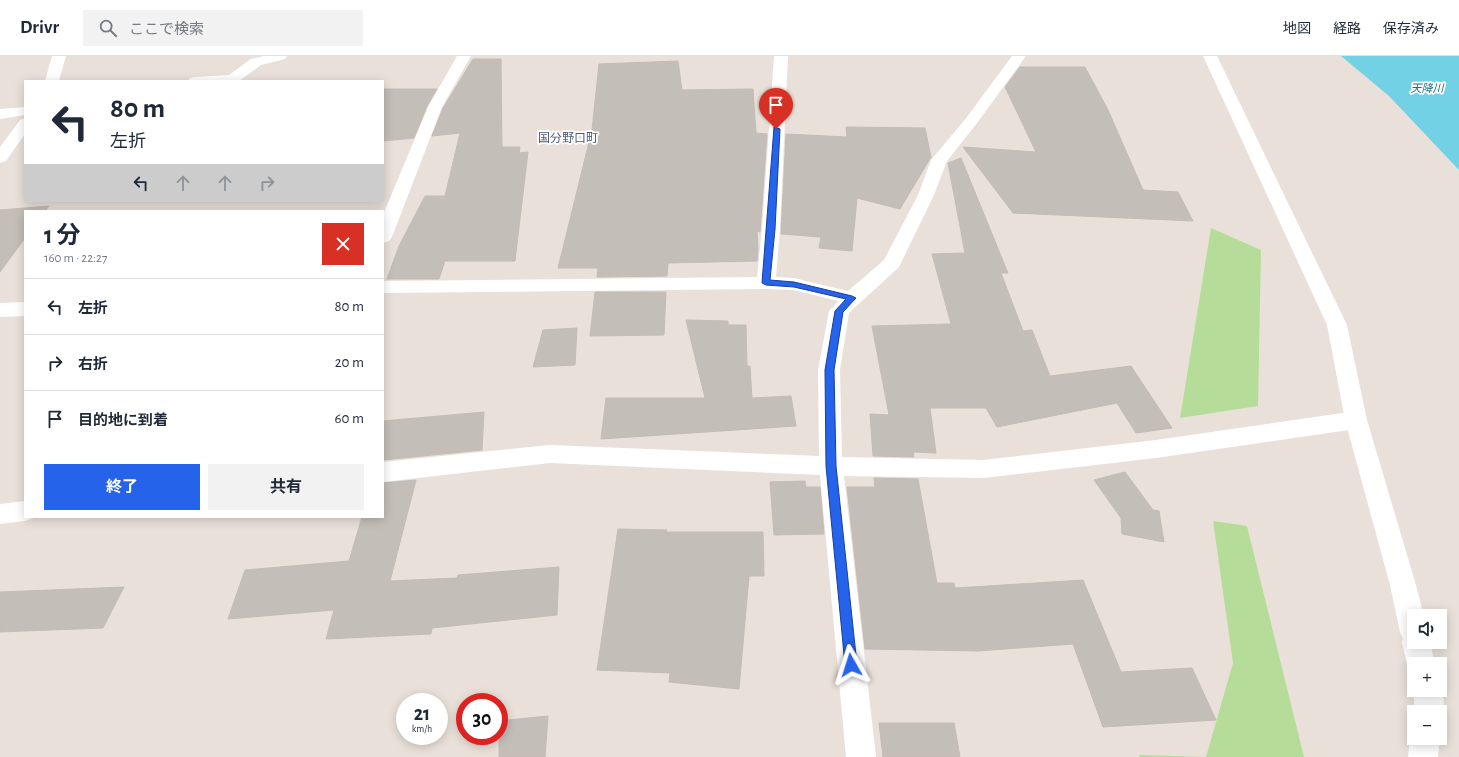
<!DOCTYPE html>
<html lang="ja">
<meta charset="utf-8">
<style>
:root{--surface:#fff;--page:#f2f2f3;--text:#1f2937;--muted:#747a83;--line:#e0e1e3;--accent:#2563eb}
body{margin:0;font-family:"Alegreya Sans","Noto Sans JP",sans-serif;background:var(--page);color:var(--text);height:100vh;display:flex;flex-direction:column;font-size:15px;white-space:nowrap}
*{box-sizing:border-box;margin:0}
p{font-size:13px;color:var(--muted)}
.icon{flex:none;width:22px;height:22px;fill:none;stroke:currentColor;stroke-width:2;stroke-linecap:round;stroke-linejoin:round}
.map{position:relative;flex:1;overflow:hidden}
.sheet{position:absolute;left:24px;top:154px;width:360px;height:308px;display:flex;flex-direction:column;background:var(--surface);border-radius:0px;box-shadow:0 2px 10px #0003}
.sheet>*{flex:none}
.top-card{position:absolute;left:24px;top:24px;width:360px;height:122px;border-radius:0px;box-shadow:0 2px 10px #0003;background:#fff;color:var(--text);overflow:hidden}
.fabs{position:absolute;left:1407px;top:553px;display:grid;gap:8px}
.fabs a{display:grid;place-items:center;width:40px;height:40px;border-radius:0px;background:var(--surface);box-shadow:0 2px 10px #0003;font-size:20px}
.speed{position:absolute;left:396px;top:637px;display:flex;gap:8px;font-size:20px;font-weight:700;text-align:center}
.speed>*{display:grid;place-content:center;width:52px;height:52px;border-radius:50%;background:var(--surface);box-shadow:0 2px 10px #0003;line-height:1}
.speed small{font-size:10px;font-weight:400}
.speed .limit{border:6px solid #d22;background:#fff;color:#111}
.pin{position:absolute;display:grid;place-items:center;width:34px;height:34px;color:#fff;margin:-41px -17px;border-radius:50% 50% 50% 0;rotate:-45deg;box-shadow:0 0 4px #0007}
.pin .icon{rotate:45deg}
.me{position:absolute;width:44px;margin:-22px;rotate:354deg;stroke-linejoin:round;filter:drop-shadow(0 0 3px #0008)}
.turn{display:flex;align-items:center;gap:14px;height:84px;padding:0 20px;font-size:18px}
.turn .icon{width:52px;height:52px;stroke-width:2.5}
.turn b{display:block;font-size:28px;line-height:34px}
.lanes{display:flex;align-items:center;height:38px;padding:0 20px;background:#0003;justify-content:center;gap:20px;direction:ltr}
.lanes .off{opacity:.35}
.round{display:grid;place-items:center;flex:none;width:42px;height:42px;border-radius:0px;background:var(--page)}
.headline{display:flex;align-items:center;justify-content:space-between;height:68px;padding:0 20px}
h1{font-size:24px;font-weight:700;line-height:30px}
.cta{display:flex;gap:8px;margin-top:auto;padding:8px 20px}
.cta a{flex:1;height:46px;border-radius:0px;background:var(--accent);color:#fff;font-size:16px;font-weight:700;line-height:46px;text-align:center}
.cta a+a{background:var(--page);color:var(--text)}
ul{padding:0;list-style:none}
li{display:flex;align-items:center;gap:12px;height:56px;padding:0 20px;border-top:1px solid var(--line)}
li div{flex:1}
li b{display:block;font-size:15px}
li em{font-style:normal}
header{display:flex;align-items:center;gap:24px;box-sizing:border-box;height:56px;padding:0 20px;background:var(--surface);border-bottom:1px solid var(--line)}
header strong{font-size:19px}
nav{display:flex;gap:22px;margin-inline-start:auto;font-size:14px}
.search{width:280px;height:36px;background:var(--page);display:flex;align-items:center;gap:10px;box-sizing:border-box;padding:0 14px;border-radius:0px;color:var(--muted);font-size:15px}
.map>svg:first-child{display:block}
</style>
<header>
<strong>Drivr</strong>
<div class="search"><svg class="icon" aria-label="search" viewBox="0 0 24 24"><circle cx="10" cy="10" r="6"/><path d="M15 15l6 6"/></svg>ここで検索</div>
<nav><a>地図</a><a>経路</a><a>保存済み</a></nav>
</header>
<div class="map">
<svg width="1459" height="701" viewBox="0 0 1459 701">
<rect width="100%" height="100%" fill="#e9e1d9"/>
<path fill="#b6dc99" d="M1211 172 1261 194 1258 350 1180 362Z
M1213 465 1247 470 1304 701H1140L1139 699 1206 701 1233 607Z"/>
<path fill="#72d1e5" d="M1341 0H1459V114L1389 40Z"/>
<path fill="#c4beb9" stroke="#c4bcb4" d="M473 3H501L502 91H520L519 97 528 96 515 205H445L439 223H387L399 190 425 140H445L460 77 432 80 443 52Z
M678 5 682 34 753 33 756 77 767 78 760 176 757 175 758 193 757 205 668 207 667 220 597 221 598 212H558L592 74 599 8Z
M1020 11H1085L1108 54 1143 134 1178 136 1193 165 1013 157 963 91 1036 96 1005 31Z
M383 33H437L427 50 414 82 383 85Z
M846 71 925 72 931 101 900 153 857 142 852 195 819 192 821 181 781 178 786 78 847 81Z
M961 102 1008 217H1001L1023 275 1032 274 1050 320 1131 310 1172 372 1136 377 1117 347 997 371 986 352H930L936 397 913 396 914 401 873 400 870 358 889 359 872 270 951 268 932 198 965 197 948 107Z
M49 150 45 155H25V182L0 216V154Z
M595 236H666L664 279 590 280Z
M686 264 728 265V269H746L747 310H750L752 342 791 340 796 370 601 383 606 342H705Z
M577 272 575 309 533 311 543 274Z
M484 356 482 394 383 404V365Z
M1125 416 1153 454 1159 455 1164 486 1122 478 1121 462 1094 424Z
M874 422 918 423 937 527H954L955 532 1083 524 1121 616 1192 612 1216 664 1103 671 1073 588 978 595 865 593 847 431H875Z
M416 424 390 525 457 522 458 519 559 511 557 559 432 572 431 578 326 583 334 554 228 563 245 514 349 505 362 461H383V427Z
M805 425 806 431H820L824 478 774 479 770 426Z
M618 473 667 474 666 476H763L764 520H749L739 633 669 626 670 617 597 614Z
M124 531 103 572 0 576V536Z
M548 660 545 701H499V665Z
M879 667H954L960 701H883Z"/>
<g fill="none" stroke-linecap="round" stroke-linejoin="round">
<path fill="#fff" fill-rule="evenodd" d="M52 0H66L59 25H45Z
M264 0H287L285 3 261 9 239 25H188L190 22 195 21 229 19 251 3Z
M457 0H471L442 51 392 181 389 185 383 187V159L428 51Z
M774 0H788L780 173 776 221 794 222 848 235 884 204 918 139 931 104 967 61 1012 0H1026L977 67 947 105 934 139 899 211 849 257 840 314 842 401 983 404 1156 384 1356 355 1364 358 1367 364 1364 370 1356 373 1156 402 983 422 844 420 876 701H846L820 419 550 407 383 426V406L550 389 819 400 818 314 829 255 838 245 794 234 766 233 383 237V225L757 221 762 173Z
M25 51V59L0 63V53Z
M25 62V78L6 105 0 107V91L20 64Z
M25 246V260L0 261V247Z
M25 445V461H34V462L25 465 0 468V448Z"/>
<path fill="#fff" fill-rule="evenodd" d="M1203 0H1217L1347 269 1367 364 1416 529 1424 560H1414V586H1430L1435 608H1414V619L1411 618 1407 608 1402 586 1403 583 1400 576 1390 529 1345 364 1327 269Z
M1414 631V634H1440V631C1445 643 1445 653 1440 665V656H1414C1415 648 1412 635 1414 631Z
M1414 672V682H1440L1438 701H1408L1410 682Z"/>
</g>
<path fill="#2563eb" stroke="#184099" d="M774 71 780 73 775 173 770 224 794 226 852 240 856 242 843 256 834 314 836 410 857 609 855 613 851 614 847 613 845 609 826 410 825 314 835 255 846 243 794 231 766 229 762 227Z"/>
<g text-anchor="middle" dominant-baseline="central" stroke-width="3.5" stroke-linejoin="round" paint-order="stroke">
<g font-size="11" font-style="italic" fill="#166f8c" stroke="#fff">
<text x="1427" y="32">天降川</text>
</g>
<g font-size="12" fill="#4b5674" stroke="#fff">
<text x="568" y="82">国分野口町</text>
</g>
</g>
</svg>
<div class="fabs">
<a><svg class="icon" aria-label="sound" viewBox="0 0 24 24"><path d="M4 9h4l5-4v14l-5-4H4zM17 9q2 3 0 6"/></svg></a>
<a>+</a>
<a>−</a>
</div>
<div class="speed"><div>21<small>km/h</small></div><div class="limit">30</div></div>
<div class="pin" style="left:776px;top:73px;background:#d93025"><svg class="icon" aria-label="arrive" viewBox="0 0 24 24"><path d="M6 21V4h12l-3 4 3 4H6"/></svg></div>
<svg class="me" style="left:851px;top:609px" viewBox="-20 -20 40 40"><path d="M0-17L14 15 0 8-14 15z" fill="#2563eb" stroke="#fff" stroke-width="4"/></svg>
<div class="top-card">
<div class="turn"><svg class="icon" aria-label="left" viewBox="0 0 24 24"><path d="M17 20v-9H6M10 6l-5 5 5 5"/></svg><div><b>80 m</b>左折</div></div>
<div class="lanes"><svg class="icon" aria-label="left" viewBox="0 0 24 24"><path d="M17 20v-9H6M10 6l-5 5 5 5"/></svg><svg class="icon off" aria-label="ahead" viewBox="0 0 24 24"><path d="M12 20V5M6 11l6-6 6 6"/></svg><svg class="icon off" aria-label="ahead" viewBox="0 0 24 24"><path d="M12 20V5M6 11l6-6 6 6"/></svg><svg class="icon off" aria-label="right" viewBox="0 0 24 24"><path d="M7 20v-9h11M14 6l5 5-5 5"/></svg></div>
</div>
<section class="sheet">
<div class="headline"><div><h1>1 分</h1><p>160 m · 22:27</p></div><a class="round" style="background:#d93025;color:#fff"><svg class="icon" aria-label="close" viewBox="0 0 24 24"><path d="M6 6l12 12M18 6L6 18"/></svg></a></div>
<ul>
<li><svg class="icon" aria-label="left" viewBox="0 0 24 24"><path d="M17 20v-9H6M10 6l-5 5 5 5"/></svg><div><b>左折</b></div><em>80 m</em></li>
<li><svg class="icon" aria-label="right" viewBox="0 0 24 24"><path d="M7 20v-9h11M14 6l5 5-5 5"/></svg><div><b>右折</b></div><em>20 m</em></li>
<li><svg class="icon" aria-label="arrive" viewBox="0 0 24 24"><path d="M6 21V4h12l-3 4 3 4H6"/></svg><div><b>目的地に到着</b></div><em>60 m</em></li>
</ul>
<div class="cta"><a>終了</a><a>共有</a></div>
</section>
</div>
